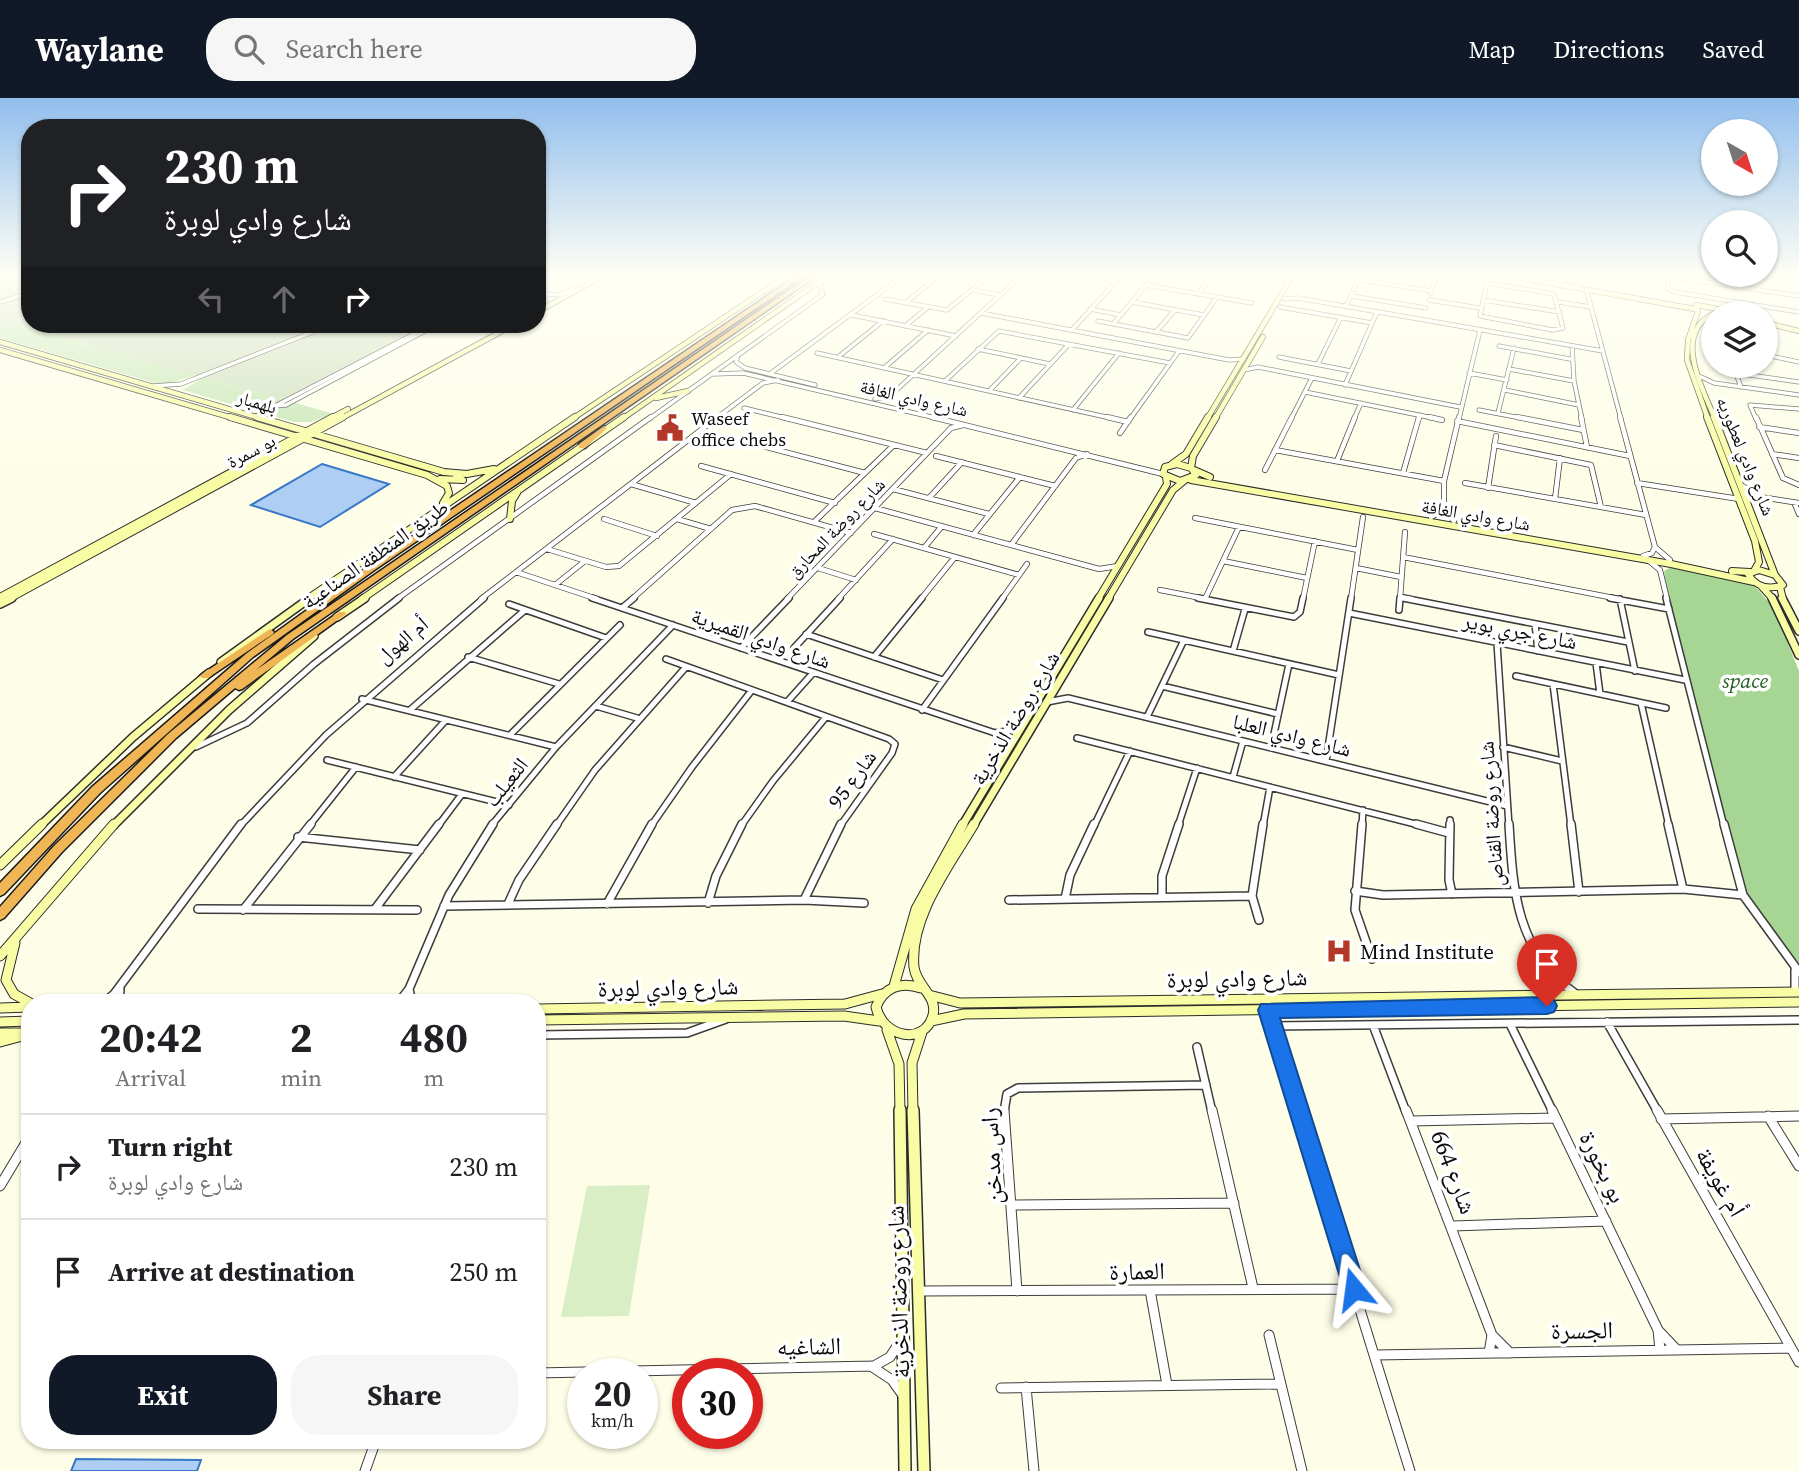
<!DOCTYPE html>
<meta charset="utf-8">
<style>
:root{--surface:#fff;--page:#f6f6f6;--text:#202124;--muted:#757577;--line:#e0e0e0;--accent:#111827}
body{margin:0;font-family:"Source Serif 4","Noto Naskh Arabic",serif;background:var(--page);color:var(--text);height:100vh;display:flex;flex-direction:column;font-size:26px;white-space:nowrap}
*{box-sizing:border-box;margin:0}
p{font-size:23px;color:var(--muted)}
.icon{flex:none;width:38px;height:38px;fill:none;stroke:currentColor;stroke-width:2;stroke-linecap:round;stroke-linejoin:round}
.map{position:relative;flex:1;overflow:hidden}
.sheet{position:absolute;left:21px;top:896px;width:525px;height:455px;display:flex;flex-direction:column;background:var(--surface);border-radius:28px;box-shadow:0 2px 5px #0004}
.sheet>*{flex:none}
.top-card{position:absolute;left:21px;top:21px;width:525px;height:214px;border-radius:28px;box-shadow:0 2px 5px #0004;background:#202124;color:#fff;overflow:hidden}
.needle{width:46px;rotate:141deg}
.controls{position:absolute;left:1701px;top:21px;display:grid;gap:14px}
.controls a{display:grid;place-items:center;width:77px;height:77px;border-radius:50%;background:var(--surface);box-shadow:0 2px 5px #0004;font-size:35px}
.speed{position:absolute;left:567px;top:1260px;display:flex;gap:14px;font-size:35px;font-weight:700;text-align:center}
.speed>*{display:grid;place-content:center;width:91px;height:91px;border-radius:50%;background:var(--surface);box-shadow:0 2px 5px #0004;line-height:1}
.speed small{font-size:18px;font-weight:400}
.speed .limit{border:10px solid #d22;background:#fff;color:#111}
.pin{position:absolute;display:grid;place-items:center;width:60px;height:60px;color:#fff;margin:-72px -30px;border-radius:50% 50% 50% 0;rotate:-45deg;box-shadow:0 0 7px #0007}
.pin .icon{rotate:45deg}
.me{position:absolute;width:77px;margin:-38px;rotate:344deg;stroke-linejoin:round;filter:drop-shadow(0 0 5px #0008)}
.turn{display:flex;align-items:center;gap:24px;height:147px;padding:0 28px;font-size:32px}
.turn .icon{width:91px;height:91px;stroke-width:2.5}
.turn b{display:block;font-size:49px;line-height:60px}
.lanes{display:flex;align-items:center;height:66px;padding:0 28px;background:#0003;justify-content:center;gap:35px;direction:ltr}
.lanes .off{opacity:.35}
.eta{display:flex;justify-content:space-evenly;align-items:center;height:119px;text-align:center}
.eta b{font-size:42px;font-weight:700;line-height:49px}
.button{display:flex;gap:14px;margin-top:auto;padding:14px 28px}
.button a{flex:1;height:80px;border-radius:28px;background:var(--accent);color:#fff;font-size:28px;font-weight:700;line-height:80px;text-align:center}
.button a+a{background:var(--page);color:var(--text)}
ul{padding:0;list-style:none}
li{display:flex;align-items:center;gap:21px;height:105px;padding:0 28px;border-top:2px solid var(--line)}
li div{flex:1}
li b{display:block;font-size:26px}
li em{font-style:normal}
header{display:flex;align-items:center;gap:42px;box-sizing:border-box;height:98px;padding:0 35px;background:var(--accent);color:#fff}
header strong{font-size:33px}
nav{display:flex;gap:38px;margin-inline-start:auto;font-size:24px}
.search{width:490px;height:63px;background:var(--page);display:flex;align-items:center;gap:18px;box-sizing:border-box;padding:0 24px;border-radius:28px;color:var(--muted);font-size:26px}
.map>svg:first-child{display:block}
</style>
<header>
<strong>Waylane</strong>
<div class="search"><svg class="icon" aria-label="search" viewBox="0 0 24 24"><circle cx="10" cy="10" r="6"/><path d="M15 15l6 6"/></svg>Search here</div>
<nav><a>Map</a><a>Directions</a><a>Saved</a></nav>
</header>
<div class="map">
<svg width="1799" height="1373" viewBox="0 0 1799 1373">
<rect width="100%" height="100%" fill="#fefee8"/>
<path fill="#c6e6b4" d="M0 222 197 277 162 287 0 240Z
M205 279 334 316 310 324H294L182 292Z"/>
<path fill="#a7d694" d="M1673 468 1754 487 1773 509 1799 573V871L1745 794 1669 508 1664 473Z"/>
<path fill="#cddebc" d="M0 177H30V226H427L282 301 0 222Z"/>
<path fill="#d9eec5" d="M650 1087 629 1218 561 1219 587 1088Z"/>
<path fill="#afcef4" stroke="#3877c8" stroke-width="2" d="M322 366 389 386 320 429 251 407Z
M76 1361 201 1362 197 1373H71Z"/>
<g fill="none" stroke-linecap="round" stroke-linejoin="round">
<defs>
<path id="street-far4" d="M1081 177 1116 183
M1192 177 1210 180
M1262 177 1292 178
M1549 177 1567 179
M1667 177 1668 191 1675 194 1799 214
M1767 177 1799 182
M1667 178 1799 198
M1359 182 1432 193
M1557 183 1569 181 1578 186
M1487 185 1554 196 1563 230 1553 232 1480 218 1488 180
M1146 187 1252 205
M973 192 1000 197
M1587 194 1621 321
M537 195 558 197 576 190
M1198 196 1213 177
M1430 196 1437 177
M1352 198 1426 210
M885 201 947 212 990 177
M1284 201 1298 200 1603 253
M1429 202 1480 210
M1483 202 1560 214
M0 204 30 195
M1132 204 1204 217
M1558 204 1591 209
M905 205 940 177
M1346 208 1361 177
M537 209 546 202 539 198
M1280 209 1372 225
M1090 211 1121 217
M981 215 1229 262 1244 261
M852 217 956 238
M1098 223 1188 240 1217 199
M433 226 275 308 286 307 438 226
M1113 226 1155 177
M905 228 927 210
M1072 232 1122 177
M1156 234 1175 212
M1499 248 1570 261
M1572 248 1574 283 1582 321
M978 251 1050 266
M817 255 1115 321
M738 257 736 264 745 270 815 287
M1766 257 1799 264
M838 259 883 223
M1279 259 1351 273
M1318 266 1341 219
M1733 268 1741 289
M884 270 928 232
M1509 271 1574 283
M1244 272 1258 269 1460 309
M771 275 904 177
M1469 275 1507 282
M1735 275 1799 284
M714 276 743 275 940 321
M1697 277 1714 285 1799 297
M945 283 999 233 1170 265
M1345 287 1377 214
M153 288 181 286 333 226
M1505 292 1579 307
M989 293 1021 260
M1305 294 1438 321
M1019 300 1069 246
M875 301 890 298 1022 177
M744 310 789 321
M1073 312 1119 255
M1479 312 1526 321
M1498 315 1514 250
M649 321 822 197
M715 321 763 285 778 282
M1130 321 1179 253
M1291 321 1312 280
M1354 321 1361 305
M1419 321 1420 317
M1459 321 1480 232
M1756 321 1750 307 1799 311"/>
<path id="street-far3" d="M782 319 927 355
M932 319 1163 376
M1107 319 1128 324
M1429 319 1442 322
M1517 319 1583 332
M1581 319 1587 349
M1620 319 1655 449 1670 462
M1756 319 1783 380 1799 387
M1457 323 1630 358
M1759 329 1799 335
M1120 335 1131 319
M743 343 865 375
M1494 347 1591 367 1601 409
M1275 352 1444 383
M1772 356 1799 360
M936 358 1055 388
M1337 363 1355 319
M701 368 835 405
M1265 372 1292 319
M1403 375 1419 319
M1465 385 1646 417
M1637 385 1739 401
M631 386 696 405
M1741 387 1760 399 1799 405
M1488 390 1496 338
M893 391 989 416
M929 400 962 364
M1555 401 1560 360
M1794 404 1799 416
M875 410 1099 471 1118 468
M1431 419 1444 412
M1195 420 1358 452
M604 421 657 438
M677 421 711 431
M1454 423 1444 412V383L1459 319
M814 424 894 347
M874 436 1019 477
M973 437 1020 379
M1011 447 1076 360 1087 356
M924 450 942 428
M547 451 606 469 619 468 731 376
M1643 458 1652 455 1655 449
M1403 459 1619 501
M1223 463 1307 480
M1649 463 1660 472 1667 501
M818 470 856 482
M1356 470 1401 479
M516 474 597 501
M555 487 585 463
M1160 492 1206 501
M1400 499 1412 501
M397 501 651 319
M481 501 718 319
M632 501 732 412 755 408 851 435
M787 501 951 330 963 327
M838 501 893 441
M921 501 955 459
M1002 501 1027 466
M1205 501 1239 429
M1303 501 1315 443
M1351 501 1363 419
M1400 501 1405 434"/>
<path id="street-far2" d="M592 500 995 635 1019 631
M1198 500 1294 519 1300 514 1303 500
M1403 500 1628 544
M1610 500 1669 511
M1666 500 1724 728
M1620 501 1635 573
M509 506 606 540
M622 510 634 500
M1399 512 1400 500
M1349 515 1685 582
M1535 526 1538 553
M1148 534 1339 577
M806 536 943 582
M1497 545 1509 728
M741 550 789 500
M794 550 840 500
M1233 553 1245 511
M468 559 559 586
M874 559 922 500
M666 561 889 641 895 646 892 655 840 728
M1596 565 1600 596
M1516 578 1666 610
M1553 586 1571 728
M1162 588 1278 616
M362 601 556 649
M787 604 813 575
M1047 604 1068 600 1507 708
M1641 605 1669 728
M596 608 637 620
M410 612 525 512
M922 612 1003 500
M1147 619 1184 542
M995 635 1007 651
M1274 636 1289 566
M510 637 620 527
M1077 640 1423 728
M196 649 247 625 314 566 399 500
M1503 649 1562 663
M327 662 509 707
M1326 663 1351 500
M394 679 446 622
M1233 679 1243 643
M240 728 326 637 484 500
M309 728 356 669
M438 728 462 696
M491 728 556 649 673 527
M556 728 595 672 686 569
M651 728 692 669 752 592
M741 728 773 683 826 619
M1094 728 1130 653
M1178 728 1197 670
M1263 728 1270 689
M1362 728 1363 712
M1450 728V722"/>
<path id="street-far1" d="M1362 726 1355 812 1372 861
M1416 726 1449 735
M1450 726 1449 782 1452 796
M1509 726C1513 792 1516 854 1576 896
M1571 726 1579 794
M1668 726 1683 791
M1724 726 1743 797 1799 874
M298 739 420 752
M1355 793 1383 797 1683 791 1743 797
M1162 799V778L1179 726
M1065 801 1070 777 1094 726
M804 802 841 726
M1009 802 1252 798
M708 805 716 778 742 726
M508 806 519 782 557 726
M607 806 652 726
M444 808 804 802 864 805
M198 811 417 812
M375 811 439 726
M243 812 311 726
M1259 822 1252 798 1263 726
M1795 872V894
M409 891 412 905
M1544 898 1551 889V878
M103 905 114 896 241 726
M119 905 120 891
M398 905 409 891 449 797 493 726
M1267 912 1299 1014
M1607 924 1658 1014
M1510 926 1553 1014
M1373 927 1406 1014
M1273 928 1799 922
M537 937 687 935 726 921
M1197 949 1212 1014
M1004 1014 1007 996 1018 990 1206 987"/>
<path id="street" d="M1004 1012 1017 1193
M1212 1012 1253 1190
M1298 1012 1410 1373
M1406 1012 1492 1237 1510 1255
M1552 1012 1658 1232 1677 1252
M1657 1012 1799 1264
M1768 1018 1799 1068
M1661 1021 1799 1018
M1411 1023 1554 1020
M0 1088 30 1038
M1013 1107 1234 1105
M1453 1128 1606 1123
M1150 1192 1167 1287
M920 1193 1354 1191
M1658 1232 1660 1252
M1269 1237 1302 1373
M1489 1255 1492 1237
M1375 1257 1791 1250
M871 1268 892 1282 902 1296
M537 1275 874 1268 890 1259 901 1242
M1026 1289 1034 1373
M1001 1290 1280 1286
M365 1373 376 1342"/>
<path id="secondary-far4" d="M1505 177 1695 211
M820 183 822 197
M1697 212 1696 207 1719 211 1720 215
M1698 213 1688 242 1687 262 1708 321
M537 214 604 177
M1713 216C1672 236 1703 291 1715 321
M1766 225 1799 233
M0 244 263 321
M0 252 236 321
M656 300 688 293
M329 321 348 311
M340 321 515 226
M572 321 788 177
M622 321 829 177
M1207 321 1293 177
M1215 321 1263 239"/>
<path id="secondary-far3" d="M230 319 427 377 447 388 449 395 443 405
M257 319 444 374 467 376 494 371
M1707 319 1755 443 1759 464 1754 473
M1714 319 1775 477
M1172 366 1186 356 1208 319
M1177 366 1191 370 1196 377 1180 383 1163 376 1165 369Z
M1191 370 1193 358 1216 319
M1194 372 1210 379
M440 381 463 382 456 378
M1191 382 1671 466 1754 484
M510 421 512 403 517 395
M1759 472 1775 477 1783 487C1769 492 1756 489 1748 476Z
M1732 473 1750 474
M1762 489 1773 501
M1780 489 1783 501
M0 499 333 319
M9 501 343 319
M307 501 575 319
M362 501 624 319
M1098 501 1167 386 1166 379
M1108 501 1173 392 1184 383"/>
<path id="secondary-far2" d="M1772 500 1799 557
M1782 500 1799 533
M0 506 12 500
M337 519 365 500
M221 564 310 500
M40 728 133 639 209 575
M113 728 229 612 314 538
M962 728 1099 500
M973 728 1109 500"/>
<path id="secondary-far1" d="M0 767 42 726
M15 845 6 882 14 896 30 905
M0 858 114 726
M894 888 916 811 963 726
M921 890C901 883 884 889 876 909 883 940 925 948 933 917 938 898 916 888 914 869 909 819 950 767 974 726
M929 897 960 905 1799 894
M0 910 30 909
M537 911 845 906 882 896
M537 922 844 918 879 923
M931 923 964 916 1799 904
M0 924 30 923
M887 932 899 966 900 1014
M0 935H25
M0 944 30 936
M913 1014 912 965 922 934"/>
<path id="secondary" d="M900 1012 905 1373
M913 1012 924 1373"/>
<path id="highway" d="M798 177H805L373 473 253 559 100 695 4 796 0 798V785L92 689 247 555 367 469Z
M811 177H818L293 541 256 572 339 514H345L346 516 242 591 239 592 235 590 176 640 62 754 4 820 0 822V809L54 748 168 636 287 537Z
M604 328 607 330 606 331 585 350H579V346Z
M270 531 274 534 273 536 208 580H202L200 578 202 576Z"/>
</defs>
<use href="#street-far4" stroke="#3d3d3d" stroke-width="5"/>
<use href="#street-far3" stroke="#3d3d3d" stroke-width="6"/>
<use href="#street-far2" stroke="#3d3d3d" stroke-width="8"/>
<use href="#street-far1" stroke="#3d3d3d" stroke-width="10"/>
<use href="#street" stroke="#3d3d3d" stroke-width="11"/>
<use href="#secondary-far4" stroke="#2c2c2c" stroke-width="6"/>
<use href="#secondary-far3" stroke="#2c2c2c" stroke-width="8"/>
<use href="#secondary-far2" stroke="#2c2c2c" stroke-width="10"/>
<use href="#secondary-far1" stroke="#2c2c2c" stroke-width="11"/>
<use href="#secondary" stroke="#2c2c2c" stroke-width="14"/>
<use href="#highway" stroke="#1b1b1b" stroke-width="3"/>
<use href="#street-far4" stroke="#fff" stroke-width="3.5"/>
<use href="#street-far3" stroke="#fff" stroke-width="4.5"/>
<use href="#street-far2" stroke="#fff" stroke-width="5"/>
<use href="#street-far1" stroke="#fff" stroke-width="7"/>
<use href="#street" stroke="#fff" stroke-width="9"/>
<use href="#secondary-far4" stroke="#f8fca5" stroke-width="4.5"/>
<use href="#secondary-far3" stroke="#f8fca5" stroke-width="6"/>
<use href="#secondary-far2" stroke="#f8fca5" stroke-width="7"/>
<use href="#secondary-far1" stroke="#f8fca5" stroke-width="9"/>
<use href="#secondary" stroke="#f8fca5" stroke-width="11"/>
<use href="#highway" fill="#f0b554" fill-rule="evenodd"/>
</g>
<linearGradient id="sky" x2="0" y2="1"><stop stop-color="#91beed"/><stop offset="0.48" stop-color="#fffff5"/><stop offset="1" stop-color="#fffff5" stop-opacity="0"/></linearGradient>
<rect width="1799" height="369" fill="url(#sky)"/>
<path fill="#1a73e8" stroke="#114b97" stroke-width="2" d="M1547 899 1554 902 1557 908 1554 914 1547 916 1280 920 1366 1191 1362 1199 1354 1203 1346 1199 1258 912 1261 906Z"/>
<defs>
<symbol id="civic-bare" viewBox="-9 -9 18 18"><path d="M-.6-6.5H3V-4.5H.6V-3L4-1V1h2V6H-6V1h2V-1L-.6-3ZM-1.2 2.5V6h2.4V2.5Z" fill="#b43828" stroke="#fff" stroke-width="2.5" paint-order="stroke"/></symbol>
<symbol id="hospital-bare" viewBox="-9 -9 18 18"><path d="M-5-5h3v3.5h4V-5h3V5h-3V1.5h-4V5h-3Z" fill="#b43828" stroke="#fff" stroke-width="2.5" paint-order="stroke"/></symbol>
</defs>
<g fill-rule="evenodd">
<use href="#civic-bare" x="651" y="311" width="38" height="38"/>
<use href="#hospital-bare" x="1320" y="834" width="38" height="38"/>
</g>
<g text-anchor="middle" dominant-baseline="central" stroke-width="7" stroke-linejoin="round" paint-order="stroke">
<g font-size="18" fill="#0a0a0a" stroke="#fff">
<text transform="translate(914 300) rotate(13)">شارع وادي الغافة</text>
<text transform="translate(257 304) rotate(16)">بلهمبار</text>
<text transform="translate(251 353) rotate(-28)">بو سمرة</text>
<text transform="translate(1746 358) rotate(68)">شارع وادي لعطوريه</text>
<text transform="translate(1476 417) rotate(10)">شارع وادي الغافة</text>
<text transform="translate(836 430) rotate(-46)">شارع روضة المحارق</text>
</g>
<g font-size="18" fill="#0a0a0a" stroke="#fff" text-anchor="start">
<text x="691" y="320">Waseef<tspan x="691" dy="21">office chebs</tspan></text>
</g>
<g font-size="21" fill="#0a0a0a" stroke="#fff">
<text transform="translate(375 456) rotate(-35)">طريق المنطقة الصناعية</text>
<text transform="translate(1520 533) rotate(11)">شارع جري بوير</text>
<text transform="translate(761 540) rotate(19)">شارع وادي القميرية</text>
<text transform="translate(402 542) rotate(-40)">أم الهول</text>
<text transform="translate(1015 620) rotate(-59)">شارع روضة الذخرية</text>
<text transform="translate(1292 637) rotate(14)">شارع وادي العلبا</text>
<text transform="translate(852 681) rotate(-54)">شارع 95</text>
<text transform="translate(506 684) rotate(-52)">الثعيلب</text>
<text transform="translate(1491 716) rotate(-94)">شارع روضة القناص</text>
</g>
<g font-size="21" font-style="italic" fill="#215e1e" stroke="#fff">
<text x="1745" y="582">space</text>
</g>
<g font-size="21" fill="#0a0a0a" stroke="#fff" text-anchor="start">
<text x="1360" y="853">Mind Institute</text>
</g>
<g font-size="24" fill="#0a0a0a" stroke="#fff">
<text transform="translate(1237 880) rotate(-1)">شارع وادي لوبرة</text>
<text transform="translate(668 889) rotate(-1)">شارع وادي لوبرة</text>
<text transform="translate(991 1058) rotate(-93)">راس مدخن</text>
<text transform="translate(1603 1069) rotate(64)">بو بخورة</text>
<text transform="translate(1454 1074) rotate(69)">شارع 664</text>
<text transform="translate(1721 1084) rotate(60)">أم غويفة</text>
<text transform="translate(1137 1173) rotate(-1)">العمارة</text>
<text transform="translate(898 1194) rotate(-92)">شارع روضة الذخرية</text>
<text transform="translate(1582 1232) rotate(-1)">الجسرة</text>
<text transform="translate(809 1248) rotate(-1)">الشاغيه</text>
</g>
</g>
</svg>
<div class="controls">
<a><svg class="needle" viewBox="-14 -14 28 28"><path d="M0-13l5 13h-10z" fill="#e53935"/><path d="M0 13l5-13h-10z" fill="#757577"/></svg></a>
<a><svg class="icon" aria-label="search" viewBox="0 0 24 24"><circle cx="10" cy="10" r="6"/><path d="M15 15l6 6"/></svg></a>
<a><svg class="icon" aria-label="layers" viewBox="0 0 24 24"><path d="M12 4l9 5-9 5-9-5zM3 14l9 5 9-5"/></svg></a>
</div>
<div class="speed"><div>20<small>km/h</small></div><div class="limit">30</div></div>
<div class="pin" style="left:1547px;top:908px;background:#d93025"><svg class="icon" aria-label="arrive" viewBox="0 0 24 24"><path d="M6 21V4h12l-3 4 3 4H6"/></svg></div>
<svg class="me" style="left:1354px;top:1191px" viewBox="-20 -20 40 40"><path d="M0-17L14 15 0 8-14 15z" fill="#1a73e8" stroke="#fff" stroke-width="4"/></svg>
<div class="top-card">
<div class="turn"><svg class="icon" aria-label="right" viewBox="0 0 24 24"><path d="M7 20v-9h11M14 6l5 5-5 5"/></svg><div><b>230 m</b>شارع وادي لوبرة</div></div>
<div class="lanes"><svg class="icon off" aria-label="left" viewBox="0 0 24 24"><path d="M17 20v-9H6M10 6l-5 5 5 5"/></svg><svg class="icon off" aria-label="ahead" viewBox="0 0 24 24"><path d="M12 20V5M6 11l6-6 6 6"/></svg><svg class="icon" aria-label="right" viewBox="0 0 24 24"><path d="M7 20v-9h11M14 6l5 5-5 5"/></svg></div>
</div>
<section class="sheet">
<div class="eta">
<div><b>20:42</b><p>Arrival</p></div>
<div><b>2</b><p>min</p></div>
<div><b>480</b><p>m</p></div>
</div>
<ul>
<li><svg class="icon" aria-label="right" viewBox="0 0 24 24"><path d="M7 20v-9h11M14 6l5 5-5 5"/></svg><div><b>Turn right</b><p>شارع وادي لوبرة</p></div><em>230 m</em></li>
<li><svg class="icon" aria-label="arrive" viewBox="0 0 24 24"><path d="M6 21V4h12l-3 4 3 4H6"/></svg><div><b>Arrive at destination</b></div><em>250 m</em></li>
</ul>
<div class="button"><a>Exit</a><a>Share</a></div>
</section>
</div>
